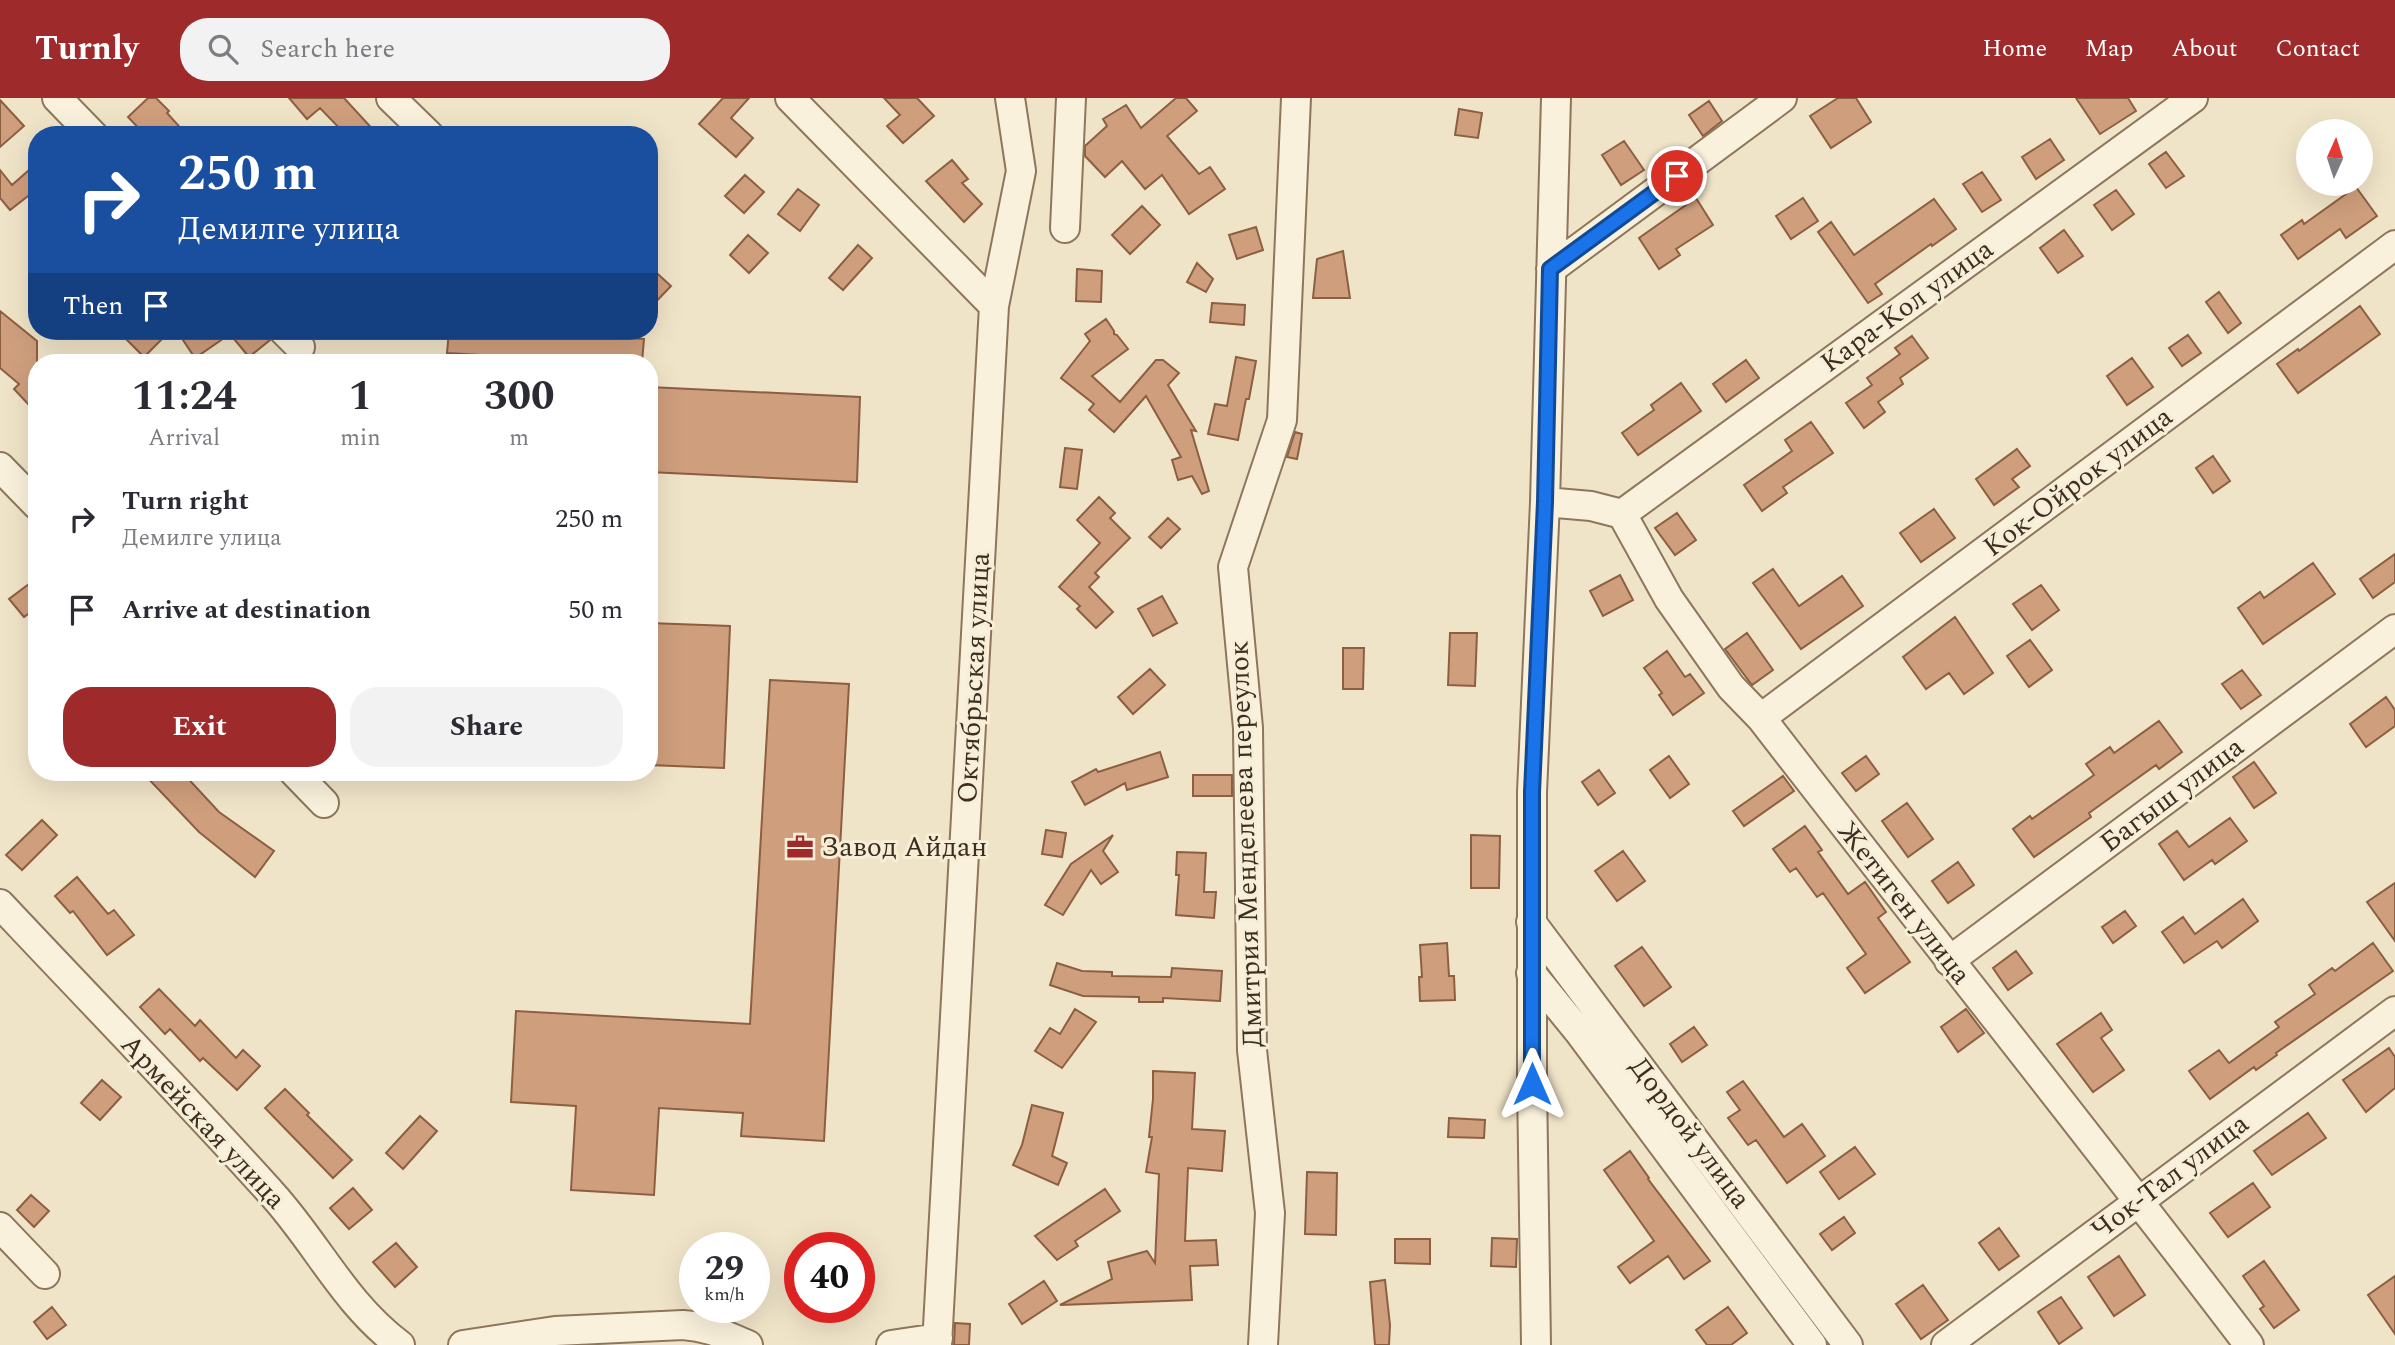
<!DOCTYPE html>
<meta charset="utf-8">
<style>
:root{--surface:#fff;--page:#f2f2f3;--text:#2b2b33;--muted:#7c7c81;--accent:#9e2a2b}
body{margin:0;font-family:Spectral,serif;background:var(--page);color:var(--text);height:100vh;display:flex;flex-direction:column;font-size:26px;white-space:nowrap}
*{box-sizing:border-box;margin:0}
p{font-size:23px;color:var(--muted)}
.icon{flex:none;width:38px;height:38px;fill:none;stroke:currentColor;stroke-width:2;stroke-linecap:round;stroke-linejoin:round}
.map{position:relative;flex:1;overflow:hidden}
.panel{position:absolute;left:28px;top:256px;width:630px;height:427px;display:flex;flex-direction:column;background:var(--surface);border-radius:28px;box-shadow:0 7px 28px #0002}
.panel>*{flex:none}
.guide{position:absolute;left:28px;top:28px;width:630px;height:214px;border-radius:28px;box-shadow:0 7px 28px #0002;background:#1a4fa0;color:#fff;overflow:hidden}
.needle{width:46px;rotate:3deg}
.fabs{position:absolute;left:2296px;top:21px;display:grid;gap:14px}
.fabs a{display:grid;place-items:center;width:77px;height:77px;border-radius:50%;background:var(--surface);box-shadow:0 7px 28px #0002;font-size:35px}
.speed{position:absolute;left:679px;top:1134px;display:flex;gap:14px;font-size:35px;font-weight:700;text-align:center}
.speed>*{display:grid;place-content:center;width:91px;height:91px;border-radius:50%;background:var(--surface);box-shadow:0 7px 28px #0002;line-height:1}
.speed small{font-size:18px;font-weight:400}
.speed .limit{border:10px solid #d22;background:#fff;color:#111}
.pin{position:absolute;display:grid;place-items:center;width:60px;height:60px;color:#fff;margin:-30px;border:4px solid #fff;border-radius:50%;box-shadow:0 2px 7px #0007}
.me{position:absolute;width:77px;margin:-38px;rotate:0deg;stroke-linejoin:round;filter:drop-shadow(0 0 5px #0008)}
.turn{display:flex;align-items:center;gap:24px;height:147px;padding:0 35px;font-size:32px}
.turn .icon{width:91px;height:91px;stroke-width:2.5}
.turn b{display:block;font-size:49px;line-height:60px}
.then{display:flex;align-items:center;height:66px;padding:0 35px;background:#0003;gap:14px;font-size:26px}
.eta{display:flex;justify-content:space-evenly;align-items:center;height:119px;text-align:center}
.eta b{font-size:42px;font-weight:700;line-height:49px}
.primary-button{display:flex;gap:14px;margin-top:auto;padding:14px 35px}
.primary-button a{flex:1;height:80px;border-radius:28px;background:var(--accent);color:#fff;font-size:28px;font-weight:700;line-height:80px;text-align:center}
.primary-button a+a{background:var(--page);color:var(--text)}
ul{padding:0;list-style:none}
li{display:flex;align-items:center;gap:21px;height:91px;padding:0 35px}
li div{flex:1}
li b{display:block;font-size:26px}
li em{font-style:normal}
header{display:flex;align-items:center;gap:42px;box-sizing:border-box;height:98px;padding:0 35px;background:var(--accent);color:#fff}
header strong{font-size:33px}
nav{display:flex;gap:38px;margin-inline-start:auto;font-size:24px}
.search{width:490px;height:63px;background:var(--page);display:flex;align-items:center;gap:18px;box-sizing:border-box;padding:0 24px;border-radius:28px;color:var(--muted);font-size:26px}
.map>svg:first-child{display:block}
</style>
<header>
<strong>Turnly</strong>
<div class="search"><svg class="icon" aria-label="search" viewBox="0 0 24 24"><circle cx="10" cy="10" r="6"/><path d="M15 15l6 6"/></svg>Search here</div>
<nav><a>Home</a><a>Map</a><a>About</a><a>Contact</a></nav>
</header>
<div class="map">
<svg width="2395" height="1247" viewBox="0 0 2395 1247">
<rect width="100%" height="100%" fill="#f0e4c8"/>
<path fill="#cf9f7d" stroke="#8d5f41" stroke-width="2" d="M148 0H156L169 13 167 15 187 37H145L128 19Z
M289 0H344L378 37H346L320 10 307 21Z
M723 0H749L731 20 753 40 736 59 699 26Z
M884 0H917L934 18 903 45 887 28 900 17Z
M1176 0H1186L1197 13 1167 38 1199 76 1210 69 1225 91 1189 116 1162 77 1145 91 1122 63 1105 79 1085 58V48L1107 28 1103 21 1126 7 1141 30Z
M1838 0H1856L1871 24 1831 50 1810 18Z
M2076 0H2128L2136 13 2100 36Z
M0 2 24 28 0 49Z
M1709 3 1722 23 1703 38 1689 17Z
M1459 11 1482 15 1478 40 1455 37Z
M2050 41 2064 62 2036 81 2022 59Z
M1624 43 1644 72 1621 87 1602 57Z
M2166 54 2184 78 2166 90 2149 66Z
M952 62 968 81 962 85 982 106 964 124 926 83Z
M37 65V91L10 112 0 100V72L12 87Z
M1982 74 2001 102 1982 114 1963 86Z
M745 77 764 94 744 115 725 98Z
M2356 89 2377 118 2346 140 2340 131 2298 161 2281 137 2302 122 2304 126Z
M798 91 819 107 800 133 778 116Z
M2116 92 2134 116 2112 132 2094 107Z
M1696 100 1713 127 1676 151 1680 157 1659 171 1639 140Z
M1803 100 1818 123 1791 141 1776 118Z
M1934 101 1956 131 1932 148 1931 146 1875 186 1882 196 1868 205 1818 134 1831 124 1854 157Z
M1142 108 1160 127 1130 156 1112 137Z
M1256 129 1263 152 1237 161 1229 137Z
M2064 132 2083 158 2058 175 2040 150Z
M748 137 768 155 749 175 730 157Z
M858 147 872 160 843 192 829 180Z
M1343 153 1350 200H1313L1317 161Z
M1197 165 1213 181 1206 194 1187 184Z
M649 168 671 188 649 211Z
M1077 171 1102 173 1101 204 1076 203Z
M2219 194 2241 225 2228 235 2206 204Z
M1212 205 1245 207 1244 227 1210 224Z
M2360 208 2380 236 2298 295 2277 266 2298 251 2299 253Z
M0 213 37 243V300L28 306 14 291 19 286 0 270Z
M1106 221 1114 233V236L1117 237 1128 251 1092 278 1120 304 1156 262H1163L1179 275 1168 287 1196 333 1191 332 1209 393 1202 396 1192 378 1178 382 1172 362 1181 359 1146 298 1114 334 1089 312 1094 306 1061 280 1090 243 1085 236Z
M118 233H170L144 259Z
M177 233H268L270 242 249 259 230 236 195 260Z
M449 233H513L644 241 642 264H600L447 255Z
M2188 237 2201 255 2182 268 2169 250Z
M1912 238 1928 260 1900 280 1903 286 1878 304 1885 314 1864 330 1846 305 1872 287 1867 280 1900 256 1895 250Z
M1236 259 1256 263 1249 301H1246L1238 342 1208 336 1215 306 1227 308Z
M2132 260 2153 289 2127 307 2107 278Z
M1746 262 1759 280 1726 304 1713 286Z
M1681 285 1701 313 1638 357 1622 335 1654 312 1651 307Z
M649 289 860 299 857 384 649 374Z
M1811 324 1833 355 1783 389 1787 395 1762 413 1744 387 1792 353 1785 342Z
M1295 334 1302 336 1297 361 1287 359Z
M1065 350 1082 352 1077 391 1060 389Z
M2017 351 2030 368 2012 381 2019 389 1994 407 1976 381Z
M2213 358 2230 383 2213 395 2196 370Z
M1099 399 1115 415 1110 420 1130 440 1095 475 1099 479 1089 489 1113 514 1096 530 1077 511 1080 508 1059 489 1100 445 1077 422Z
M1934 411 1955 440 1921 464 1900 435Z
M1677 415 1696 442 1675 457 1655 430Z
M1168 420 1180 431 1161 450 1149 439Z
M2395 456V484L2373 500 2360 481Z
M2313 465 2335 496 2263 546 2238 510 2260 494 2264 500Z
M1773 471 1799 508 1842 478 1863 508 1801 551 1753 485Z
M1620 477 1633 502 1603 518 1590 493Z
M37 480V509L24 519 9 501Z
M2041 487 2059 512 2032 532 2013 506Z
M1162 498 1177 525 1153 538 1138 511Z
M1955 519 1993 575 1964 596 1949 575 1926 591 1903 559Z
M649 525 730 528 724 670 649 667Z
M1450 535H1477L1475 588 1448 587Z
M1747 535 1773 572 1752 587 1725 551Z
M2030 542 2052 572 2029 589 2007 558Z
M1343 550H1364L1363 591H1343Z
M1667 553 1685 579 1690 576 1704 595 1673 617 1659 597 1662 595 1644 570Z
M1150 571 1165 587 1133 616 1118 599Z
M2242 572 2261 597 2241 611 2222 586Z
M770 582 849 586 824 1043 741 1038 743 1015 659 1010 654 1097 571 1092 576 1008 511 1004 516 913 750 926Z
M2386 599 2395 612V628L2366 649 2350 626Z
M2159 623 2182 654 2159 671 2156 667 2089 715 2091 719 2034 759 2013 731 2030 718 2032 721 2094 677 2086 666 2110 649 2114 655Z
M1160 654 1168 679 1127 692 1125 685 1085 707 1072 684 1096 671 1098 674Z
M1669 658 1689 686 1670 700 1650 672Z
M1866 658 1879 676 1856 693 1842 675Z
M2254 664 2276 695 2254 710 2233 679Z
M1599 672 1615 695 1598 707 1582 684Z
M142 674H182L219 714 274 753 255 779 199 734Z
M1193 677H1232V698H1193Z
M1783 678 1794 693 1744 728 1733 713Z
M1907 705 1933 741 1908 759 1882 723Z
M2230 720 2247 743 2215 766 2212 762 2184 782 2159 746 2177 733 2189 749Z
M42 722 57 737 22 772 6 757Z
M1805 728 1822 752 1818 754 1848 796 1865 784 1886 814 1878 820 1910 864 1865 895 1847 870 1866 856 1823 795 1817 799 1796 770 1790 774 1773 751Z
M1046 732 1066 735 1062 759 1042 756Z
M1113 737 1103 753 1118 774 1101 786 1091 772 1063 817 1045 807 1071 766Z
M1471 737 1500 738 1499 790H1471Z
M1623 753 1645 783 1617 803 1595 773Z
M1177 754 1206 755 1204 794H1216L1214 820 1176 817 1179 777H1176Z
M1958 764 1974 787 1948 805 1932 783Z
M77 779 108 816 114 812 134 837 107 857 73 813 70 815 55 798Z
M2395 785V843L2367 804Z
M2243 801 2258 823 2222 850 2217 843 2184 865 2162 834 2183 819 2195 836Z
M2125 813 2136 828 2113 845 2102 829Z
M1447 845 1449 878H1454L1455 902 1420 903 1419 879H1422L1420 847Z
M2373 845 2393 873 2276 955 2277 957 2256 972 2254 969 2210 1001 2189 973 2219 952 2229 965 2279 929 2275 924 2315 896 2309 887 2332 870 2335 873Z
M1642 849 1671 889 1644 908 1615 868Z
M2016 853 2032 875 2008 892 1993 870Z
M1057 865 1082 873 1112 874V878L1171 879 1172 870 1222 873 1220 903 1163 900V904H1139V899L1083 898 1050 887Z
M159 891 195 928 200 922 236 960 243 952 260 968 237 992 203 960 200 963 170 931 165 936 140 909Z
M1075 911 1096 924 1062 970 1035 953 1050 930 1060 936Z
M1966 911 1984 935 1958 954 1941 929Z
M2101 915 2112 932 2101 940 2124 972 2093 994 2057 946Z
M1694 929 1707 947 1682 964 1670 946Z
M2389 950 2395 959V990L2366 1014 2343 982Z
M1153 973 1195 975 1192 1031 1225 1033 1222 1073 1188 1070 1185 1143 1216 1142 1218 1167 1190 1168 1192 1202 1060 1207 1112 1181 1108 1164 1147 1153 1155 1165 1159 1076 1146 1074 1152 1039H1149L1153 1001Z
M102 982 121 999 100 1022 81 1005Z
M1743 983 1784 1039 1802 1026 1825 1058 1787 1085 1756 1042 1748 1047 1728 1020 1740 1012 1727 994Z
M285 991 309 1015 307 1017 352 1062 333 1080 265 1010Z
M1032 1007 1063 1015 1052 1058 1067 1065 1058 1087 1013 1067 1022 1047Z
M2308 1015 2326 1040 2272 1077 2254 1053Z
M420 1018 437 1033 403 1071 386 1055Z
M1449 1020 1485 1022 1484 1040 1448 1039Z
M1855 1049 1875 1076 1839 1101 1820 1074Z
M1630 1053 1649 1080 1648 1081 1710 1163 1684 1181 1668 1158 1630 1185 1618 1169 1654 1143 1604 1072Z
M1307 1074 1337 1075 1336 1137 1305 1136Z
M2253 1085 2270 1109 2228 1139 2210 1115Z
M353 1090 372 1112 349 1131 330 1110Z
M1105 1091 1120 1113 1075 1143 1078 1148 1057 1162 1035 1138Z
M31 1097 49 1113 34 1129 17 1112Z
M1844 1119 1855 1135 1832 1152 1820 1136Z
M1999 1130 2019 1158 1999 1172 1979 1145Z
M1492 1140 1517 1141 1516 1169 1491 1168Z
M1395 1141H1430V1166L1395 1165Z
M396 1145 417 1169 395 1189 373 1164Z
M2119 1158 2145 1197 2114 1218 2088 1179Z
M2264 1163 2299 1212 2274 1230 2260 1211 2264 1208 2243 1178Z
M2395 1178V1236L2368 1197Z
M1385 1182 1390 1227 1389 1247H1375L1370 1184Z
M1044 1183 1057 1203 1022 1226 1009 1206Z
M1923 1187 1948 1222 1921 1241 1896 1206Z
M2061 1199 2082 1230 2059 1246 2038 1214Z
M52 1209 66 1227 47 1241 34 1224Z
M1728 1209 1747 1235 1731 1247H1707L1696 1232Z
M955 1225 970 1226 969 1247H954Z"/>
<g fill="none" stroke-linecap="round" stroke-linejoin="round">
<defs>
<path id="minor" d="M57 0 93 37
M391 0 429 37
M790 0 994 208
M1065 130 1071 0
M1551 171 1782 0
M284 233 300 249
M0 369 37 407
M1545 404 1591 408 1622 416 1669 501 1731 589 1761 620C1923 830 2089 1036 2249 1247
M1622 416 2193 0
M1761 620 2395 147
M294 674 324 705
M0 806C91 903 184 998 273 1097 318 1147 345 1206 400 1247
M1531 824 1848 1247
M1949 863 2395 531
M1531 875 1579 934 1812 1247
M0 1129 45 1176
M463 1247 555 1233 683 1227C710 1229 724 1237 748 1247
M891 1247 938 1240
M937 1247 994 208 1021 73 1010 0
M1263 1247 1270 1115 1252 952 1248 630 1233 469 1282 322 1296 0
M1536 1247 1532 986V694L1545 404 1556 0
M1946 1247 2395 913"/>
</defs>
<use href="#minor" stroke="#8d765c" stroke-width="32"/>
<use href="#minor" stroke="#faf1dc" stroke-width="28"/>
</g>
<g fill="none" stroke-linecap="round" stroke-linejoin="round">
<defs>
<path id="route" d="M1532 986V694L1545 404 1550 171 1677 78"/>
</defs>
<use href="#route" stroke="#114b97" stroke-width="18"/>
<use href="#route" stroke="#1a73e8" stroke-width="12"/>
</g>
<defs>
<symbol id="office-bare" viewBox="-9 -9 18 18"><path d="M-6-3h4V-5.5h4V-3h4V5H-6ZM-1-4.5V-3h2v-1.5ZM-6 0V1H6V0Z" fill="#9e2a2b" stroke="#f7eed8" stroke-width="2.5" paint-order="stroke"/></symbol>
</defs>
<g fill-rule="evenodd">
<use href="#office-bare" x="781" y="730" width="38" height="38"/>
</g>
<g text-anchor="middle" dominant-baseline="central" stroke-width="6" stroke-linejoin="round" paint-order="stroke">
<g font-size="28" fill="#3d2e20" stroke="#f7eed8">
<text transform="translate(1907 208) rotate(-36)">Кара-Кол улица</text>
<text transform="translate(2078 384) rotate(-37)">Кок-Ойрок улица</text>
<text transform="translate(974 580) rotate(-87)">Октябрьская улица</text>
<text transform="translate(2172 697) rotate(-37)">Багыш улица</text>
<text transform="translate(1246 746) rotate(-92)">Дмитрия Менделеева переулок</text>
<text transform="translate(1904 805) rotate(52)">Жетиген улица</text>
<text transform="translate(203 1024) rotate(47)">Армейская улица</text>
<text transform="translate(1690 1035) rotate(53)">Дордой улица</text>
<text transform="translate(2170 1079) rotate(-37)">Чок-Тал улица</text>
</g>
<g font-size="28" fill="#3d2e20" stroke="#f7eed8" text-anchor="start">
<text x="821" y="749">Завод Айдан</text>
</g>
</g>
</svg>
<div class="fabs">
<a><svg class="needle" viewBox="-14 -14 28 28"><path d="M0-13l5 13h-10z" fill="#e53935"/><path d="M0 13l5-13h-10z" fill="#7c7c81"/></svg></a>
</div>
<div class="speed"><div>29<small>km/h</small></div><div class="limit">40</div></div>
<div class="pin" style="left:1677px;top:78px;background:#d93025"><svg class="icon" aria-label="arrive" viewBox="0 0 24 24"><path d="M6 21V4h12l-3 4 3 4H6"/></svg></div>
<svg class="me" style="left:1532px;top:986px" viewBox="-20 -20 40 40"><path d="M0-17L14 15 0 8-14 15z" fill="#1a73e8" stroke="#fff" stroke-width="4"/></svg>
<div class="guide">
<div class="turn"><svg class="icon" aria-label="right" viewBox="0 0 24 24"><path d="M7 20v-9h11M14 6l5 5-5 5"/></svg><div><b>250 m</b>Демилге улица</div></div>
<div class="then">Then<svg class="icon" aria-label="arrive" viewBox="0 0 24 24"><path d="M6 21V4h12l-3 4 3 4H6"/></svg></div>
</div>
<section class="panel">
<div class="eta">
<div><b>11:24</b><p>Arrival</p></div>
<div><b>1</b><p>min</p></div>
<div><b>300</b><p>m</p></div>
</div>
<ul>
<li><svg class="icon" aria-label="right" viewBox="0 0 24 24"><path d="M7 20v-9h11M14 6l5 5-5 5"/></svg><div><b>Turn right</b><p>Демилге улица</p></div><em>250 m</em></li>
<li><svg class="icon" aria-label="arrive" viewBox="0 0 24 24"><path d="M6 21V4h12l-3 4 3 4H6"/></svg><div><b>Arrive at destination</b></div><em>50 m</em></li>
</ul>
<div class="primary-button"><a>Exit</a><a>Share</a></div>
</section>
</div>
